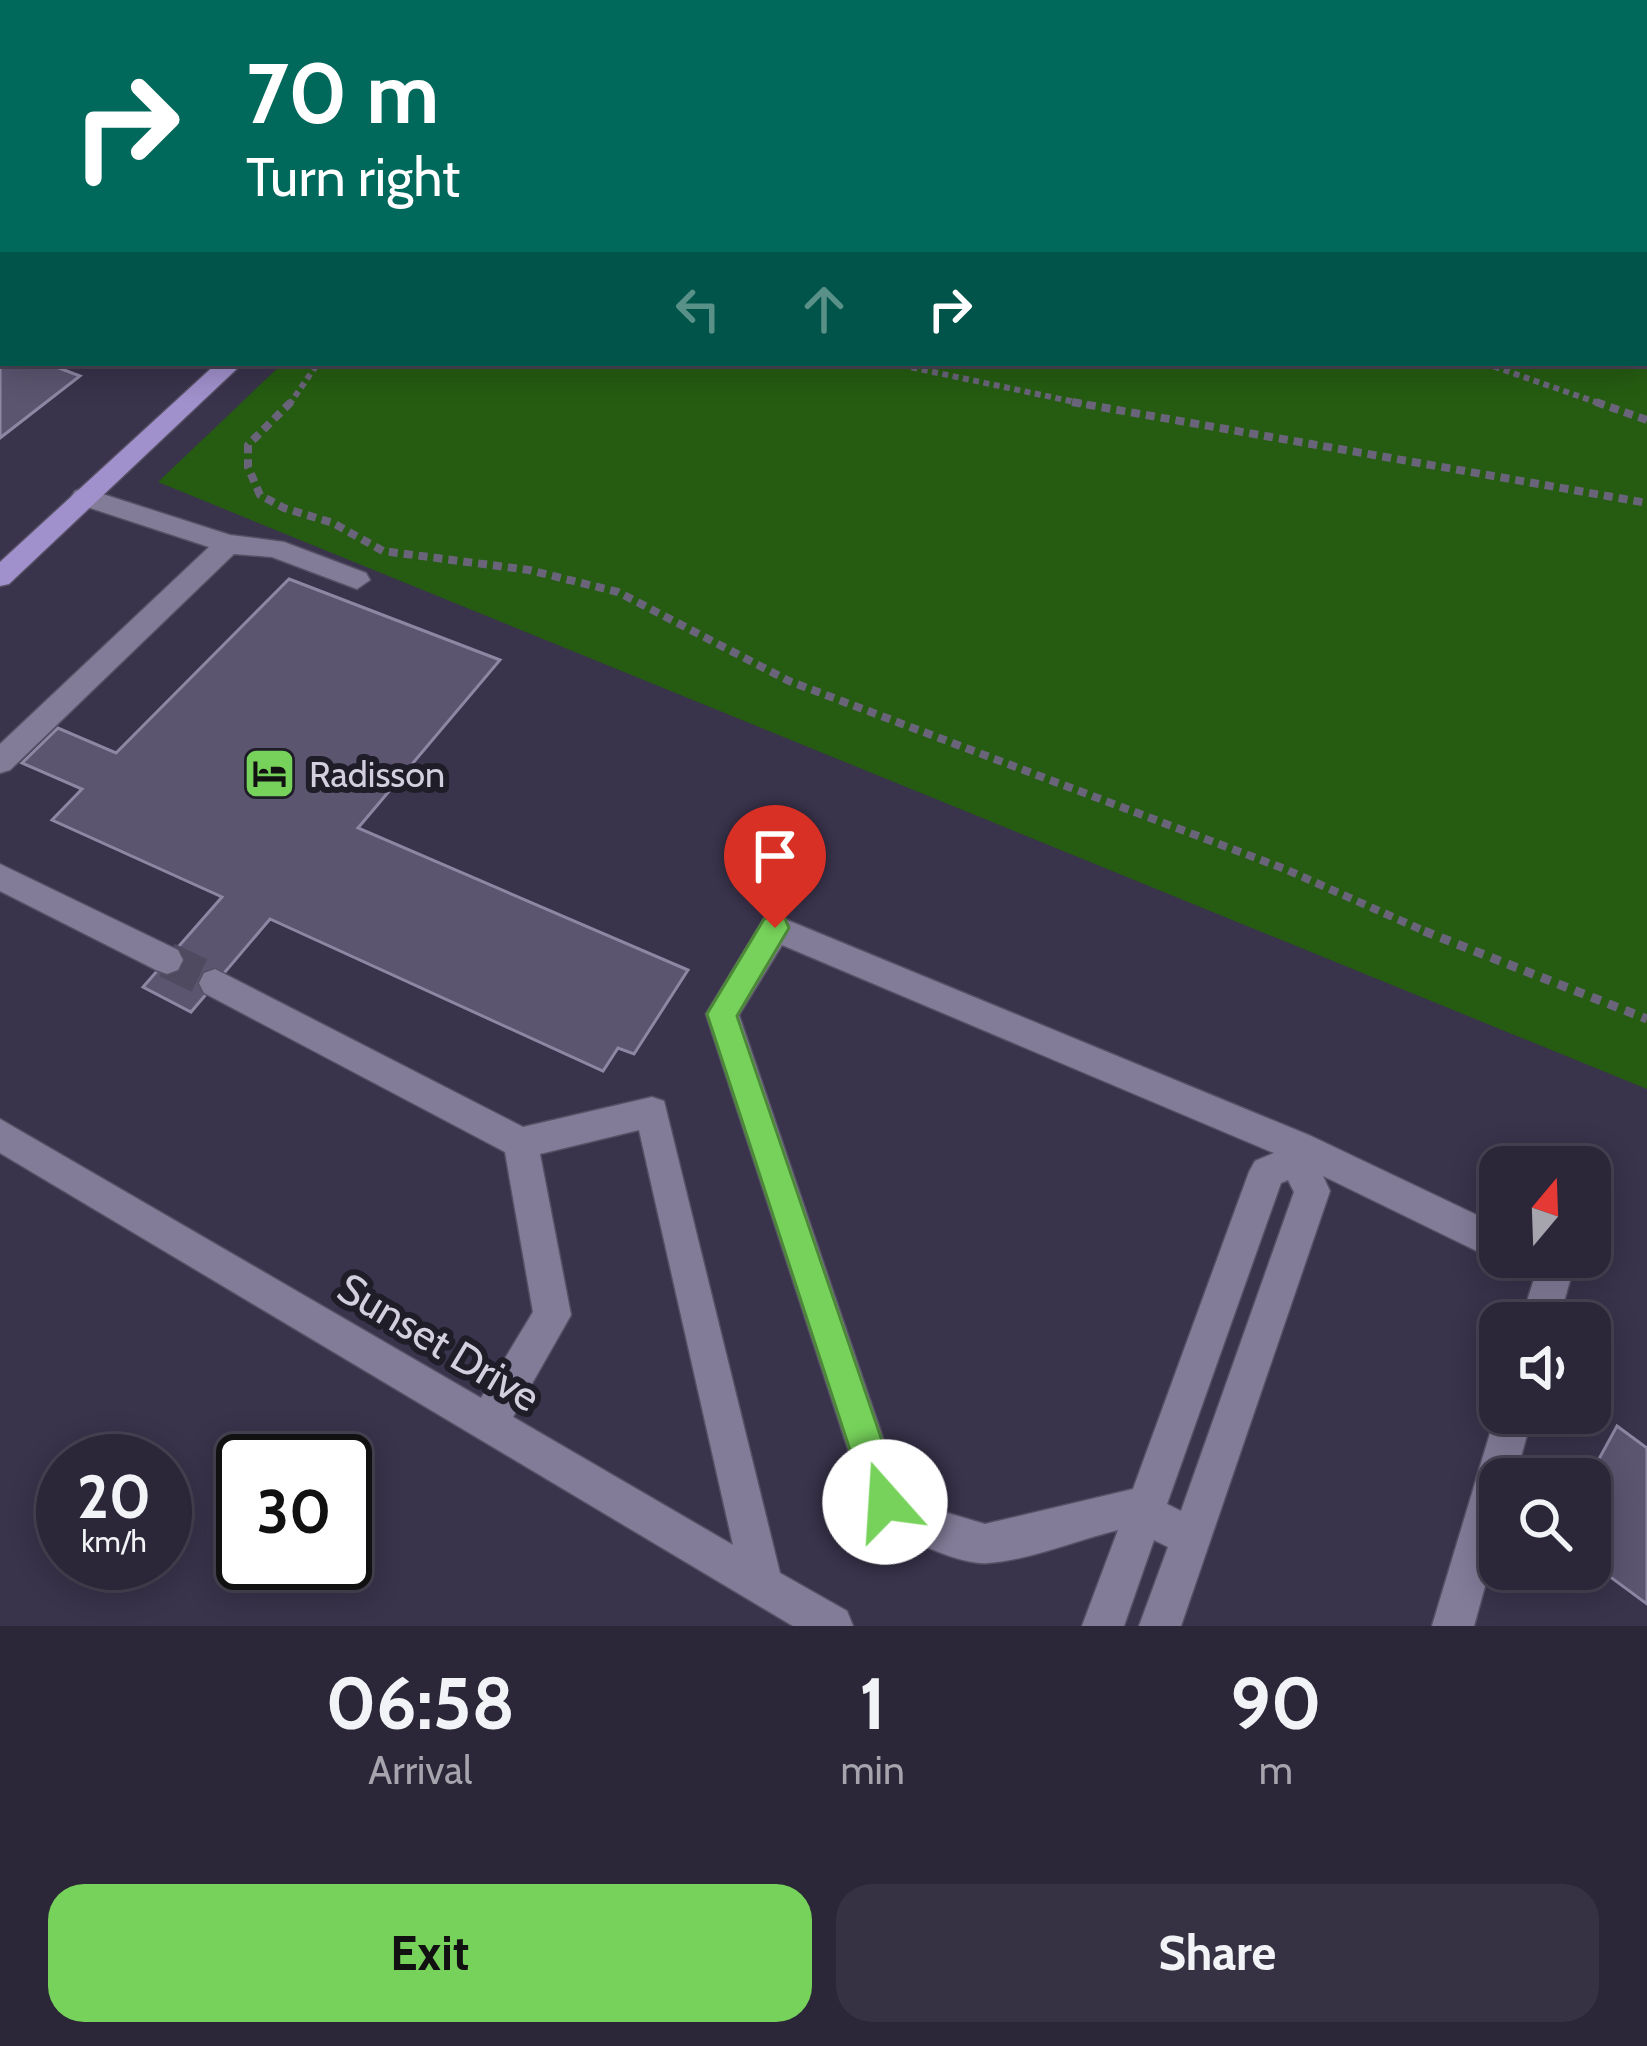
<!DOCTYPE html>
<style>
:root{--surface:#2b2638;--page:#373243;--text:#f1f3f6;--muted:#a6a5ae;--line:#474353;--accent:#76d25a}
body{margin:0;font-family:Cabin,sans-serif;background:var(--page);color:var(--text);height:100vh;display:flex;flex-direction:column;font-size:45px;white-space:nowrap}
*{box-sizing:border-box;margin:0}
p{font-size:39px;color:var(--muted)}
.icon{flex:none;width:66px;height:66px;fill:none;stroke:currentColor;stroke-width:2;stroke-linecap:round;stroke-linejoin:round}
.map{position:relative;height:1626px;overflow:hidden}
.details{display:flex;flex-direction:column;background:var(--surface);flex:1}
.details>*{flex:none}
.hud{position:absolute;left:0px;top:0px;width:1647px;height:366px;box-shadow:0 6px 30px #0003,0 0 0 3px var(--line);background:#00695c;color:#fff;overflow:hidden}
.needle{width:78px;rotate:19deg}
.fabs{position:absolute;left:1479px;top:1146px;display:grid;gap:24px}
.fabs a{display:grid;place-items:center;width:132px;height:132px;border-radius:24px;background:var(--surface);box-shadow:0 6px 30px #0003,0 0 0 3px var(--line);font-size:60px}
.speed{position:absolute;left:36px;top:1434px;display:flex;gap:24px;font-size:60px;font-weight:700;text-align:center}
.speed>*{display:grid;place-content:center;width:156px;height:156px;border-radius:50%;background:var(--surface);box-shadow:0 6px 30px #0003,0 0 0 3px var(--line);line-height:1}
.speed small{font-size:30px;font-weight:400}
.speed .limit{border:6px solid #111;border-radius:18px;background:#fff;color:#111}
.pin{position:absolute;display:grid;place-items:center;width:102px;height:102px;color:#fff;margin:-123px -51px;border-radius:50% 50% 50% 0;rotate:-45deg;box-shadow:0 0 12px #0007}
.pin .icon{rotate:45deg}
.me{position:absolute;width:132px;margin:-66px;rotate:341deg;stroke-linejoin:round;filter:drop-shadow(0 0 9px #0008)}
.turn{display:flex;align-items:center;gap:42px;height:252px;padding:0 48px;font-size:54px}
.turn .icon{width:156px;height:156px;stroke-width:2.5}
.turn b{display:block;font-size:84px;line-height:102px}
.lanes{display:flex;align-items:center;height:114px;padding:0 48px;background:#0003;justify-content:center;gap:60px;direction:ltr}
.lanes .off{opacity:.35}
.eta{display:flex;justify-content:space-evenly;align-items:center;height:204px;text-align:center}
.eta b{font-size:72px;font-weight:800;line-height:84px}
.action{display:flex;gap:24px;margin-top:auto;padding:24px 48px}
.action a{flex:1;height:138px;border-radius:36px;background:var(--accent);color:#111;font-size:48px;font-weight:800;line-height:138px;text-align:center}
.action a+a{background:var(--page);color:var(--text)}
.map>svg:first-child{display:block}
</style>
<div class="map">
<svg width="1647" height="1626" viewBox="0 0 1647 1626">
<rect width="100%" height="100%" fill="#39334b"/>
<path fill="#255c11" d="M707 0H1647V1089L158 482 283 363H1644V3H703Z"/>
<path fill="#5b5570" stroke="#8e87a4" stroke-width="3" d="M0 317 3 363H46L80 376 0 438Z
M289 579 500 660 358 828 688 970 634 1054 618 1048 603 1071 270 919 191 1012 143 987 222 897 52 820 82 789 22 763 58 728 116 753Z
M1617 1426 1647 1448V1604L1590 1562 1588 1479Z"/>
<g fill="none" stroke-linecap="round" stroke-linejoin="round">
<path stroke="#504a61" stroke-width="36" stroke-dasharray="36 18" stroke-linecap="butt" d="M167 960 215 983"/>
<defs>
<path id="minor" d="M545 0H591L589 3Z
M84 488 230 535 284 542 366 573 370 580 357 589 272 557 234 554 10 770 0 773V744L209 547 75 503 71 497 75 491Z
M0 864 178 950 183 960 178 970 167 974 156 970 0 891Z
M775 915 1311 1136 1500 1226V1257L1568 1258 1573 1270 1558 1323H1520L1534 1279 1514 1269 1509 1258 1500 1261 1487 1256 1323 1176 1330 1191 1181 1626H1139L1168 1547 1154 1540 1124 1626H1082L1118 1530C1077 1540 1030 1560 988 1563 957 1566 877 1529 865 1501L706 1014 764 919ZM782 945 1274 1153 1255 1161 1249 1172 1133 1489 985 1524 941 1511 900 1488 739 1015ZM1288 1180 1294 1192 1181 1511 1167 1504 1281 1183Z
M215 969 523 1127 652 1097 664 1101 780 1573 847 1611 853 1626H793L0 1153V1119L481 1398 533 1312 505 1152 204 993 199 983 204 973ZM639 1130 733 1545 513 1417 571 1315 540 1154Z
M1500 1400V1413H1533L1515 1479H1500V1532L1474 1626H1432Z"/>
<path id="major" d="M217 363H243L9 584 0 586V562Z"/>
</defs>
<use href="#minor" stroke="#565065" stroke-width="3"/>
<use href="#major" stroke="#565065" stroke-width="3"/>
<path stroke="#6a647a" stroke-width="6" stroke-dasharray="6 4.5" stroke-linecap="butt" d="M1003 0 1007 3
M1638 0 1647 3
M891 363 1089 405
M1484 363 1604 405
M289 405 318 363"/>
<path stroke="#6a647a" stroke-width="8" stroke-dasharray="9 6" stroke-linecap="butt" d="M291 402 248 445V467L260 495 284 508 333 523 383 551 529 570 618 592 789 681 1285 869 1431 934
M1072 402 1647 503
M1596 402 1647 420"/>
<path stroke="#6a647a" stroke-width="9" stroke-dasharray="10 8" stroke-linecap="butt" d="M1424 931 1647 1019"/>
<use href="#minor" fill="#837c99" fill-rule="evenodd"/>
<use href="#major" fill="#a090cb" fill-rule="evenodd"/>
</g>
<path fill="#76d25a" stroke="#4d883a" stroke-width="3" d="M775 916 785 919 789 928 737 1016 903 1502 898 1514 885 1520 873 1514 867 1502 707 1014 764 919Z"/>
<defs>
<symbol id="hotel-square" viewBox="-11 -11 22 22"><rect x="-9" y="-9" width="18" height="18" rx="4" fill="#76d25a" stroke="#1f1d28"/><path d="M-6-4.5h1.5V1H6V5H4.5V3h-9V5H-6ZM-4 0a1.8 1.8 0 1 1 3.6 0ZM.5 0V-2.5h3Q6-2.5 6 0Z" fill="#111"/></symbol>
</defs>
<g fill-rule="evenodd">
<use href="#hotel-square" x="240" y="744" width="59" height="59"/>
</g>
<g text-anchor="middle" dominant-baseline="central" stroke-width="12" stroke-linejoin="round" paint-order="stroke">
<g font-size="36" fill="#d3cfdf" stroke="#1f1d28" text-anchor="start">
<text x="309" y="774">Radisson</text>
</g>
<g font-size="42" fill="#d3cfdf" stroke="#1f1d28">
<text transform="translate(439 1342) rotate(31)">Sunset Drive</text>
</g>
</g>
</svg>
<div class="fabs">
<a><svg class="needle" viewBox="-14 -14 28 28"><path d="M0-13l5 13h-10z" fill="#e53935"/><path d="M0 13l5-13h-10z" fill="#a6a5ae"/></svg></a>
<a><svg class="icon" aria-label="sound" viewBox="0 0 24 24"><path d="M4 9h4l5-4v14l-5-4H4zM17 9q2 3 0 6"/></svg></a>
<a><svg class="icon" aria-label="search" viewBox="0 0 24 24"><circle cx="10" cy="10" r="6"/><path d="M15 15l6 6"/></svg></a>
</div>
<div class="speed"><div>20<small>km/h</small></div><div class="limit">30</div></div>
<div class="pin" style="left:775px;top:928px;background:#d93025"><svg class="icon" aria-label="arrive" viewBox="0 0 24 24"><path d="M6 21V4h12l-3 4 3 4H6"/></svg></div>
<svg class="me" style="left:885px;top:1502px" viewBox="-20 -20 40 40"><circle r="19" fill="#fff"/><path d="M0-13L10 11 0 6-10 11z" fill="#76d25a"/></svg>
<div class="hud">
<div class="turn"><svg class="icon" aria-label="right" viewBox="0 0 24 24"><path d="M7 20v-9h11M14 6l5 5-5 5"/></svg><div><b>70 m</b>Turn right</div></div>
<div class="lanes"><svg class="icon off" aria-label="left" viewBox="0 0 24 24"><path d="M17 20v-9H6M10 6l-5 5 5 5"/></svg><svg class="icon off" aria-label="ahead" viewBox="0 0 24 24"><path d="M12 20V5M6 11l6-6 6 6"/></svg><svg class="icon" aria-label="right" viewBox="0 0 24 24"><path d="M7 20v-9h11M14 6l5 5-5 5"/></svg></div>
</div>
</div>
<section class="details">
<div class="eta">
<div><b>06:58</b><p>Arrival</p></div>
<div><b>1</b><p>min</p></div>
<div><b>90</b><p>m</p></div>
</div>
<div class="action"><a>Exit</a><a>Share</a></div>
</section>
